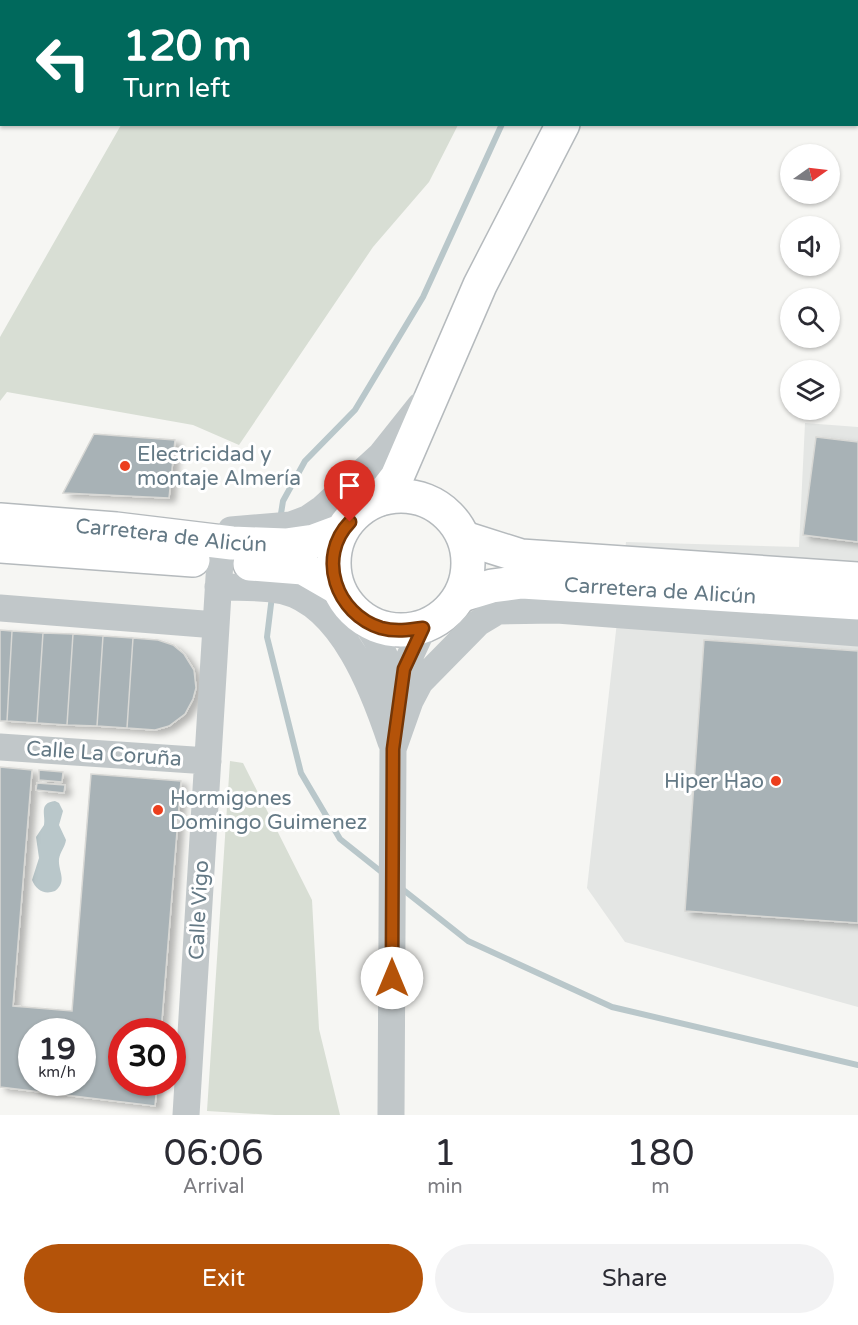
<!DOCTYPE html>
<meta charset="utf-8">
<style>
:root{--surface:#fff;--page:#f2f2f3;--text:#2b2b33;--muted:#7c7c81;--accent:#b45309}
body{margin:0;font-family:"Varela Round",sans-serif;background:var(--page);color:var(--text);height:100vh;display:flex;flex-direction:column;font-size:22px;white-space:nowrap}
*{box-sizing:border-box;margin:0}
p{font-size:20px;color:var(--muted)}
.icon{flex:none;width:33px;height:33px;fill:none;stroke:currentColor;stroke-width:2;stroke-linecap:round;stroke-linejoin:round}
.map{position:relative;height:1115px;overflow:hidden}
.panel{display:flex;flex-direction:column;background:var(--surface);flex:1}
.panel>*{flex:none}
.banner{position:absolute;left:0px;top:0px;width:858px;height:126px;box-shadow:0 2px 4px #0004;background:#00695c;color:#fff;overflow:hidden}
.needle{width:39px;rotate:76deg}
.fabs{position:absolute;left:780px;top:144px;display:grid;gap:12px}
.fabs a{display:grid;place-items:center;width:60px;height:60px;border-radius:50%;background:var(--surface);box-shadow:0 2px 4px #0004;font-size:30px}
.speed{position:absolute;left:18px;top:1018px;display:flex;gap:12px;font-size:30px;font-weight:700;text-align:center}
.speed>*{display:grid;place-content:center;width:78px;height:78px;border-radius:50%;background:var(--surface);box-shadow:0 2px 4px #0004;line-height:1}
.speed small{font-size:15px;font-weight:400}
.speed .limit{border:9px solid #d22;background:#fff;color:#111}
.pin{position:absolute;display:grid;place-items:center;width:51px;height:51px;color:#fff;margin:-62px -26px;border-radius:50% 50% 50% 0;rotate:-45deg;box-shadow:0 0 6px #0007}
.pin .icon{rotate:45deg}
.me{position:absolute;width:66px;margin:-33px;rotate:0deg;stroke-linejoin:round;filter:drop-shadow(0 0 4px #0008)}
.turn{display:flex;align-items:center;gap:21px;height:126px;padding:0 24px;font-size:27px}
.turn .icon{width:78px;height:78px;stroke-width:2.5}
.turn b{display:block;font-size:42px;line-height:51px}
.eta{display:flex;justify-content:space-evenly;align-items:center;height:102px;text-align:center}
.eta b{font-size:36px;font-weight:600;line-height:42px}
.button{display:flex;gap:12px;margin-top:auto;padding:12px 24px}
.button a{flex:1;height:69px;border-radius:36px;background:var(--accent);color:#fff;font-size:24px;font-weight:600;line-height:69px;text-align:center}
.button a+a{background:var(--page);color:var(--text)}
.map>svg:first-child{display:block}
</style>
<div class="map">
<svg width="858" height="1115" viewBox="0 0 858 1115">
<defs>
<filter id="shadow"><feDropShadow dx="6" dy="4" stdDeviation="3" flood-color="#0004"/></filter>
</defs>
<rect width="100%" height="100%" fill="#f6f6f3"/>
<path fill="#e4e6e4" d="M805 423 858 427V1007L625 942 587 888 626 542 799 547Z"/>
<path fill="#d8ded4" d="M195 0H474L475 1H194Z
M121 125H458L429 182 373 247 239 445 193 425 7 392 0 401V337Z
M230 761 243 763 312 900 319 1029 340 1115H275L207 1111Z"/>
<path fill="#b9c7ca" d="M55 801 59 803 63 811 59 825 66 840C65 847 60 852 59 859 58 872 68 881 55 891 44 895 36 890 32 880L39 858 36 837 44 825C46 815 38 803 55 801Z"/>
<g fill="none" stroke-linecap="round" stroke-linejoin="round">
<path stroke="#b9c7ca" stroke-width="6" d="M563 2 564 0
M280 520 283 501 305 461 355 410 423 297 502 124
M272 596 267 637 301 773 340 839 384 874
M401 888 468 941 612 1007 858 1065"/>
</g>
<path fill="#a8b2b6" stroke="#d8d8d5" stroke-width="1.5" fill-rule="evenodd" filter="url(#shadow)" d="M94 434 175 440 169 498 63 493Z
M816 437 858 442V542L803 535Z
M0 630 12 631 7 721H0Z
M12 631 43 633 37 723 7 721Z
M43 633 73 634 67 725 37 723Z
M73 634 103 636 97 726 67 725Z
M103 636 133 638 127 728 97 726Z
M133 638 158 640 173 645 184 654 194 670 196 688 193 699 185 714 169 726 155 730 127 728Z
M704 640 858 651V923L685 911Z
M0 767 32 770 13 1006 72 1011 91 774 181 781 161 1032H122V1083H157L155 1106 0 1087ZM32 1032H82V1083H32Z
M39 770 63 772 62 782 39 780Z
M37 783 65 785 64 793 36 790Z"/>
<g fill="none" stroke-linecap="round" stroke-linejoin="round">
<defs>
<g id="major">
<path d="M626 2 627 0"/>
<circle cx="401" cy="563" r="67"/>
<path d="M380 499 397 477 480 285 563 124"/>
<path id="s1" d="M0 520 116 529 232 543 286 545 314 541 341 531"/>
<path d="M464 538 521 556 858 579"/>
<path d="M0 546 193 560"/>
<path d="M250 564 303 568 336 587"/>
<path id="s2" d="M462 595 492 586 522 582 858 603"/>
</g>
</defs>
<use href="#major" stroke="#b5babd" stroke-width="36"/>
<path stroke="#c1c7c9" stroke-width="27" d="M231 530 291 525 307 519 323 508 381 455 420 406
M218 587C239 588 263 586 283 591 342 605 374 691 391 742
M0 608 216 625
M363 619C382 645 391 664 392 697
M0 747 208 761
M393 749 410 701 420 682 478 623 498 611 557 610 858 633
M186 1115 220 561
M391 1115 393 749 404 669 423 628"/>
<use href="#major" stroke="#fff" stroke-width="33"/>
</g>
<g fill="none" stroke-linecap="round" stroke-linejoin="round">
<defs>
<path id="route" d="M350 522C316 557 336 614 381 628 395 632 409 630 423 628L404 669 393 749 392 978"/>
</defs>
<use href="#route" stroke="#753606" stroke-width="15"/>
<use href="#route" stroke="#b45309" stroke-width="10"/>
</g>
<g fill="#ec3e1d" stroke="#fff" stroke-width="2">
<circle cx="125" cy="466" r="6"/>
<circle cx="776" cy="781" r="6"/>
<circle cx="158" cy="810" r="6"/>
</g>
<g text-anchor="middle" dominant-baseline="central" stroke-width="6" stroke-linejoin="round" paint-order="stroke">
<g font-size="21" fill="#647985" stroke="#fff" text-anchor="start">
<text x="137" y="454">Electricidad y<tspan x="137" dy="24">montaje Almería</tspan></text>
<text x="764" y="781" text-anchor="end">Hiper Hao</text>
<text x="170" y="798">Hormigones<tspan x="170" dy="24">Domingo Guimenez</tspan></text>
</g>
<g font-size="21" fill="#647985" stroke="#fff">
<text stroke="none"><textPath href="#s1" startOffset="172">Carretera de Alicún</textPath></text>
<text stroke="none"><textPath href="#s2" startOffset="200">Carretera de Alicún</textPath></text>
<text transform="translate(104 754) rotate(4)">Calle La Coruña</text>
<text transform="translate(199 910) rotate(-87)">Calle Vigo</text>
</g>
</g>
</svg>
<div class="fabs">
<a><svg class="needle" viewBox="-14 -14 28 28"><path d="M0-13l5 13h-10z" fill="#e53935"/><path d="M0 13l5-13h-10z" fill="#7c7c81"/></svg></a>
<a><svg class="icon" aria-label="sound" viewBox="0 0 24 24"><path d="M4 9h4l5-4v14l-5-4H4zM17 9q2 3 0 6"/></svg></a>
<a><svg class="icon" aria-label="search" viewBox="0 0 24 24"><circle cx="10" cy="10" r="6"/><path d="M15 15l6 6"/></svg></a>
<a><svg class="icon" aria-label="layers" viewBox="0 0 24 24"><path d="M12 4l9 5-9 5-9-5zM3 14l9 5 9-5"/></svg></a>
</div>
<div class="speed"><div>19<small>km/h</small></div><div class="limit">30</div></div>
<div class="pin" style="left:350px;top:522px;background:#d93025"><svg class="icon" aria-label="arrive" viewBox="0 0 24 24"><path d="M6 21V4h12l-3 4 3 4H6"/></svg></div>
<svg class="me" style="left:392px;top:978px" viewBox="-20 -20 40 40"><circle r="19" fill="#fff"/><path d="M0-13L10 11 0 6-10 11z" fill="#b45309"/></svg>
<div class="banner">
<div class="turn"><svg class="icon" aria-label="left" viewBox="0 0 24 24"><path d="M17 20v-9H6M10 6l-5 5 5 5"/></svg><div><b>120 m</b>Turn left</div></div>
</div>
</div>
<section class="panel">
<div class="eta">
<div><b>06:06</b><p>Arrival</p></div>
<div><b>1</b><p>min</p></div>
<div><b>180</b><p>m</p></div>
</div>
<div class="button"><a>Exit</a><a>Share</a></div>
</section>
